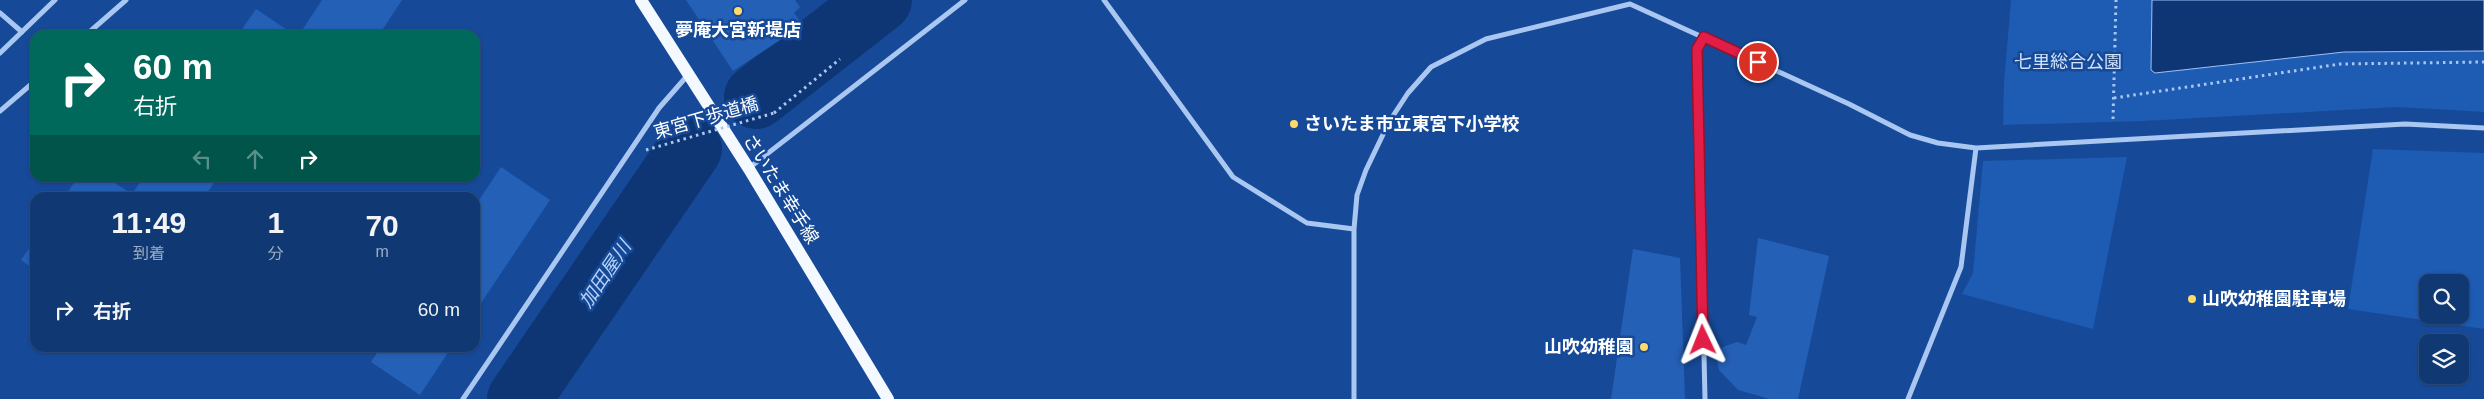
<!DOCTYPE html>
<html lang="ja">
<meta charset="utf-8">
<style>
:root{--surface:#103872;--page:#193f77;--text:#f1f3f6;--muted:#9cacc4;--line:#305284}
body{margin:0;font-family:Arial,"Noto Sans JP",sans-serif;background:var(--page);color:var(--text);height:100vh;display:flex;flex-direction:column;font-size:19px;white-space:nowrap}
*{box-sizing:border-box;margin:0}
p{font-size:16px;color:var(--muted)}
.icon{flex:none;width:28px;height:28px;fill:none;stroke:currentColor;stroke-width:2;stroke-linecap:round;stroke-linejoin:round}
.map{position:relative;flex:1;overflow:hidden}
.details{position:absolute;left:30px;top:192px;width:450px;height:160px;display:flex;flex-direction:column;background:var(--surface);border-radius:15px;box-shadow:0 1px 4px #0004,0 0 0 1px var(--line)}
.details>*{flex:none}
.guide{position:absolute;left:30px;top:30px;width:450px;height:152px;border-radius:15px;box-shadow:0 1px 4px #0004,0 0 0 1px var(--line);background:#00695c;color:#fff;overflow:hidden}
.buttons{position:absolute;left:2419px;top:274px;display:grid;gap:10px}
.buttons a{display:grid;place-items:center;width:50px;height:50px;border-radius:10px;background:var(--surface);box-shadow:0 1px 4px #0004,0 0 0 1px var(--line);font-size:25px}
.pin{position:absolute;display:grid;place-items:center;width:42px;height:42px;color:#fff;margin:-21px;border:2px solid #fff;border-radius:50%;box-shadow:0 1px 5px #0007}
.me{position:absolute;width:55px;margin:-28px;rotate:358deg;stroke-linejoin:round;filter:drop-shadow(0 0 4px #0008)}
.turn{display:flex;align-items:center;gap:18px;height:105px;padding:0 20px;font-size:22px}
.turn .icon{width:65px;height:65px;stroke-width:2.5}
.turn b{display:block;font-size:35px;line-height:42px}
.lanes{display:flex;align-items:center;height:48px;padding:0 20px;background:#0003;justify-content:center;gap:25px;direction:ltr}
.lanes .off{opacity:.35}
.eta{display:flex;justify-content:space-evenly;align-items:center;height:85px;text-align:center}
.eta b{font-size:30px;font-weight:800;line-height:35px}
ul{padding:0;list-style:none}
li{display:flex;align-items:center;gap:15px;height:65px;padding:0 20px}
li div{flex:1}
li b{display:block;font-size:19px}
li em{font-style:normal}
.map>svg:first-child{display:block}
</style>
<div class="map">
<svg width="2484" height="399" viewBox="0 0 2484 399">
<rect width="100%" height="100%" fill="#164a98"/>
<path fill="#1e5bb2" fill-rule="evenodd" d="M2011 0H2484V112L2398 107 2143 121 2003 125 2004 82Z
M2373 149 2484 153V329L2348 309ZM2428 282H2460V315H2428Z
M2127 157 2093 329 1962 294 1973 273 1983 161Z"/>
<path fill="#0e3675" stroke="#9cc2f4" d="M2152 0H2484V51L2344 52 2155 73 2151 70Z"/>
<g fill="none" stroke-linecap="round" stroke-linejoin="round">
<path stroke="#0e3675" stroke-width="64" d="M756 97 880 0
M519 399 690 149"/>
</g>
<path fill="#2560b7" d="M322 0H402L379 35H299Z
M686 0H795L800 7 794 13 803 25 733 71Z
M256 9 295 35H238Z
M501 167 550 200 475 312V206Z
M77 178H107L132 194 143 178H217L204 198H64Z
M1758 238 1829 256 1798 399H1770L1738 390 1719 370 1716 357 1723 347 1737 342 1746 345 1757 317 1749 315Z
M35 240V270L21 260Z
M1633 249 1680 258 1685 399H1611Z
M380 348H451L420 395 371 362Z"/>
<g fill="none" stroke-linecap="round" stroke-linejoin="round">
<path stroke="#aac7f2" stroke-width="3" stroke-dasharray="2.5 4" stroke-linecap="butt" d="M2114 98 2340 64 2484 62
M774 113 840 59
M2113 119 2116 0"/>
<path stroke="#aac7f2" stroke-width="5" d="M1104 0 1233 177 1307 223 1354 229
M0 13 22 32
M86 35 126 0
M1704 37 1697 49 1705 399
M0 53 55 0
M0 111 35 81
M749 168 965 0
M463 399 659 108 687 76
M1354 399V229L1357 195 1366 170 1389 122 1408 93 1431 67 1486 39 1630 4 1849 104 1910 135 1938 143 1976 148 2405 124 2484 128
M1908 399 1961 267 1976 148"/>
<path stroke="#f4f8ff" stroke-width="12" d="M641 0 749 169 888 399"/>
<path stroke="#aac7f2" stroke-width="3" stroke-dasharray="2.5 4" stroke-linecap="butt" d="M646 150 774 113"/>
</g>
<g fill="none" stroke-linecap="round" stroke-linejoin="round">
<defs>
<path id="route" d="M1703 340 1697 49 1704 37 1758 62"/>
</defs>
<use href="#route" stroke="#92132f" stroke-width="12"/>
<use href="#route" stroke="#e11d48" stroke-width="9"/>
</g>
<g fill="#ffda6a" stroke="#164a98" stroke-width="2">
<circle cx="738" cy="11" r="5"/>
<circle cx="1294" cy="124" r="5"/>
<circle cx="2192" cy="299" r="5"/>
<circle cx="1644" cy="347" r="5"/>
</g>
<g text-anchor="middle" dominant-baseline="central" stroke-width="5" stroke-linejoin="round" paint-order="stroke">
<g font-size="18" font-weight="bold" fill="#fff" stroke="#164a98" text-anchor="start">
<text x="738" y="30" text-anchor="middle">夢庵大宮新堤店</text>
<text x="1304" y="124">さいたま市立東宮下小学校</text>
<text x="2202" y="299">山吹幼稚園駐車場</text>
<text x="1634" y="347" text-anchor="end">山吹幼稚園</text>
</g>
<g font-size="18" fill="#d1e3fc" stroke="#164a98">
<text x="2068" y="62">七里総合公園</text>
</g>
<g font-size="18" fill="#fff" stroke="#164a98">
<text transform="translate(706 118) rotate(-16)">東宮下歩道橋</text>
<text transform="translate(781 189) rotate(58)">さいたま幸手線</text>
</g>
<g font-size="19" font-style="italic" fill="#b6d2f8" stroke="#164a98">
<text transform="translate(605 274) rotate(-56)">加田屋川</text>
</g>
</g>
</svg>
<div class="buttons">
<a><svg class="icon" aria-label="search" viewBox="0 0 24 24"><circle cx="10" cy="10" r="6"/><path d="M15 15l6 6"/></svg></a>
<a><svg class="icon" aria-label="layers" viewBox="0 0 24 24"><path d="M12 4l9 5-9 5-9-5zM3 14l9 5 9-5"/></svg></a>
</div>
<div class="pin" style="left:1758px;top:62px;background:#d93025"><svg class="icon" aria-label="arrive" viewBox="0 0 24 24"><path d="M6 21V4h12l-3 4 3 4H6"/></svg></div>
<svg class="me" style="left:1703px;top:340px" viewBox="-20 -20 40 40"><path d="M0-17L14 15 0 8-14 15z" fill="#e11d48" stroke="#fff" stroke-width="4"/></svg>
<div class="guide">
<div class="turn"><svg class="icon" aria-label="right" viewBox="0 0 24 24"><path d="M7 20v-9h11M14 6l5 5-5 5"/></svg><div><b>60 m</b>右折</div></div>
<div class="lanes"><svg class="icon off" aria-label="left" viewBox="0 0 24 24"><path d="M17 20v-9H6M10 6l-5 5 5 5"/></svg><svg class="icon off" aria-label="ahead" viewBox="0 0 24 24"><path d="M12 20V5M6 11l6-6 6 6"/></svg><svg class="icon" aria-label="right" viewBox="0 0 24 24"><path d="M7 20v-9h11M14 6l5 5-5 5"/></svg></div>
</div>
<section class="details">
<div class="eta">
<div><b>11:49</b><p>到着</p></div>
<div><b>1</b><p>分</p></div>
<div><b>70</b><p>m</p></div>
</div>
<ul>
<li><svg class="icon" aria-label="right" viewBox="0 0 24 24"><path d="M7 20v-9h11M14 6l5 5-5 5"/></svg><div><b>右折</b></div><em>60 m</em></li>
</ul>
</section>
</div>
